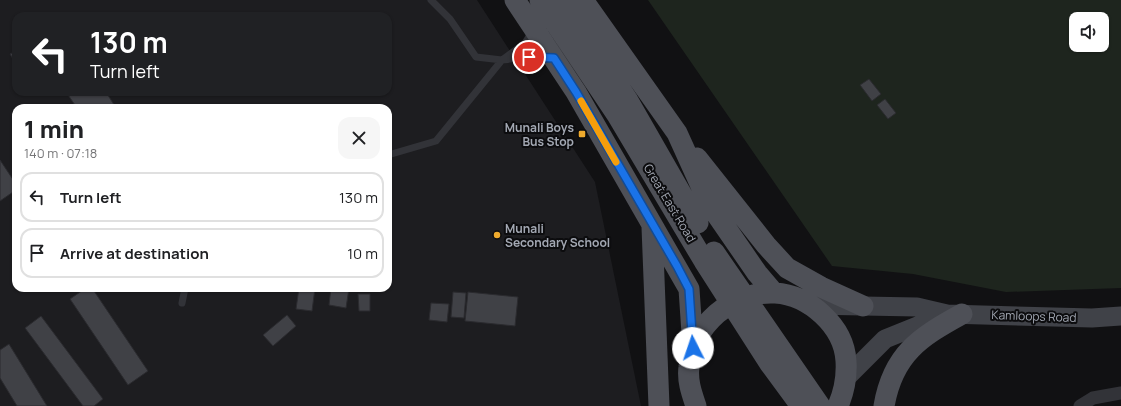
<!DOCTYPE html>
<meta charset="utf-8">
<style>
:root{--surface:#fff;--page:#f6f6f6;--text:#202124;--muted:#757577;--line:#e0e0e0}
body{margin:0;font-family:Manrope,sans-serif;background:var(--page);color:var(--text);height:100vh;display:flex;flex-direction:column;font-size:15px;white-space:nowrap}
*{box-sizing:border-box;margin:0}
p{font-size:13px;color:var(--muted)}
.icon{flex:none;width:22px;height:22px;fill:none;stroke:currentColor;stroke-width:2;stroke-linecap:round;stroke-linejoin:round}
.map{position:relative;flex:1;overflow:hidden}
.sheet{position:absolute;left:12px;top:104px;width:380px;height:188px;display:flex;flex-direction:column;background:var(--surface);border-radius:12px;box-shadow:0 1px 3px #0004}
.sheet>*{flex:none}
.guide{position:absolute;left:12px;top:12px;width:380px;height:84px;border-radius:12px;box-shadow:0 1px 3px #0004;background:#202124;color:#fff;overflow:hidden}
.tools{position:absolute;left:1069px;top:12px;display:grid;gap:8px}
.tools a{display:grid;place-items:center;width:40px;height:40px;border-radius:8px;background:var(--surface);box-shadow:0 1px 3px #0004;font-size:20px}
.pin{position:absolute;display:grid;place-items:center;width:34px;height:34px;color:#fff;margin:-17px;border:2px solid #fff;border-radius:50%;box-shadow:0 1px 4px #0007}
.me{position:absolute;width:44px;margin:-22px;rotate:356deg;stroke-linejoin:round;filter:drop-shadow(0 0 3px #0008)}
.turn{display:flex;align-items:center;gap:14px;height:84px;padding:0 12px;font-size:18px}
.turn .icon{width:52px;height:52px;stroke-width:2.5}
.turn b{display:block;font-size:28px;line-height:34px}
.round{display:grid;place-items:center;flex:none;width:42px;height:42px;border-radius:12px;background:var(--page)}
.head{display:flex;align-items:center;justify-content:space-between;height:68px;padding:0 12px}
h1{font-size:24px;font-weight:800;line-height:30px}
ul{padding:0;list-style:none}
li{display:flex;align-items:center;gap:12px;height:50px;margin:0 8px 6px;padding:0 4px;border:2px solid var(--line);border-radius:12px}
li div{flex:1}
li b{display:block;font-size:15px}
li em{font-style:normal}
.map>svg:first-child{display:block}
</style>
<div class="map">
<svg width="1121" height="406" viewBox="0 0 1121 406">
<rect width="100%" height="100%" fill="#111113"/>
<path fill="#1d1d20" fill-rule="evenodd" d="M0 0H477L595 182 641 406H0ZM16 16H388V92H16ZM16 108H388V288H16Z"/>
<path fill="#1e251e" fill-rule="evenodd" d="M648 0H1121V288L1006 292 913 274 832 266ZM1076 19H1102V45H1076Z"/>
<path fill="#404146" stroke="#2b2b2f" d="M16 51V64L10 54Z
M869 79 881 94 872 101 860 85Z
M66 92H106L116 108H77Z
M885 99 896 113 888 119 877 105Z
M0 160 16 184V190L0 201Z
M86 288H92L148 371 128 385 70 299Z
M299 288H315L312 311 296 309Z
M331 288H349L346 308 329 305Z
M453 292 466 293 464 318 451 317Z
M468 292 518 297 515 326 465 321Z
M358 294H370V311H359Z
M431 303 449 304 447 322 429 320Z
M287 315 296 326 273 346 263 335Z
M41 316 103 399 94 406H83L25 328Z
M9 344 47 406H17L0 378V350Z"/>
<g fill="none" stroke-linecap="round" stroke-linejoin="round">
<path stroke="#323338" stroke-width="7" d="M431 0 450 19 476 57 502 60 529 57 550 58
M388 155 436 141 502 60 525 43 533 30
M182 303 185 288"/>
<path stroke="#323338" stroke-width="13" d="M1080 406 1093 398 1121 393"/>
<path stroke="#404248" stroke-width="19" d="M809 305 917 307 947 314 1092 318 1121 316
M846 378 885 339 947 314"/>
<path stroke="#4e5057" stroke-width="21" d="M515 0 576 92 689 289 693 348
M540 0 617 115 704 261 770 364 801 406
M561 0 627 99 698 223
M583 0 677 133 706 197 717 215 757 273 774 293
M697 158 766 245 787 268 821 287 863 306
M652 227 659 406
M714 252 820 406
M696 406C692 394 687 381 689 367 693 325 731 291 775 293 809 295 844 326 846 361 847 377 844 392 838 406
M884 406C893 354 920 337 962 314"/>
</g>
<g fill="none" stroke-linecap="round" stroke-linejoin="round">
<defs>
<path id="route" d="M529 57 554 58 576 92 677 266 689 289 693 348"/>
</defs>
<use href="#route" stroke="#114b97" stroke-width="10"/>
<use href="#route" stroke="#1a73e8" stroke-width="7"/>
<path stroke="#f59e0b" stroke-width="7" d="M581 101 616 162"/>
</g>
<g fill="#efaa2d" stroke="#0c0c0e" stroke-width="1.5">
<rect x="578" y="130" width="8" height="8" rx="2"/>
<circle cx="497" cy="235" r="4"/>
</g>
<g text-anchor="middle" dominant-baseline="central" stroke-width="4" stroke-linejoin="round" paint-order="stroke">
<g font-size="12" font-weight="bold" fill="#a3a8b3" stroke="#0c0c0e" text-anchor="end">
<text x="574" y="127">Munali Boys<tspan x="574" dy="14">Bus Stop</tspan></text>
<text x="505" y="228" text-anchor="start">Munali<tspan x="505" dy="14">Secondary School</tspan></text>
</g>
<g font-size="12" fill="#a3a8b3" stroke="#0c0c0e">
<text transform="translate(670 203) rotate(59)">Great East Road</text>
<text transform="translate(1034 316) rotate(2)">Kamloops Road</text>
</g>
</g>
</svg>
<div class="tools">
<a><svg class="icon" aria-label="sound" viewBox="0 0 24 24"><path d="M4 9h4l5-4v14l-5-4H4zM17 9q2 3 0 6"/></svg></a>
</div>
<div class="pin" style="left:529px;top:57px;background:#d93025"><svg class="icon" aria-label="arrive" viewBox="0 0 24 24"><path d="M6 21V4h12l-3 4 3 4H6"/></svg></div>
<svg class="me" style="left:693px;top:348px" viewBox="-20 -20 40 40"><circle r="19" fill="#fff"/><path d="M0-13L10 11 0 6-10 11z" fill="#1a73e8"/></svg>
<div class="guide">
<div class="turn"><svg class="icon" aria-label="left" viewBox="0 0 24 24"><path d="M17 20v-9H6M10 6l-5 5 5 5"/></svg><div><b>130 m</b>Turn left</div></div>
</div>
<section class="sheet">
<div class="head"><div><h1>1 min</h1><p>140 m · 07:18</p></div><a class="round"><svg class="icon" aria-label="close" viewBox="0 0 24 24"><path d="M6 6l12 12M18 6L6 18"/></svg></a></div>
<ul>
<li><svg class="icon" aria-label="left" viewBox="0 0 24 24"><path d="M17 20v-9H6M10 6l-5 5 5 5"/></svg><div><b>Turn left</b></div><em>130 m</em></li>
<li><svg class="icon" aria-label="arrive" viewBox="0 0 24 24"><path d="M6 21V4h12l-3 4 3 4H6"/></svg><div><b>Arrive at destination</b></div><em>10 m</em></li>
</ul>
</section>
</div>
